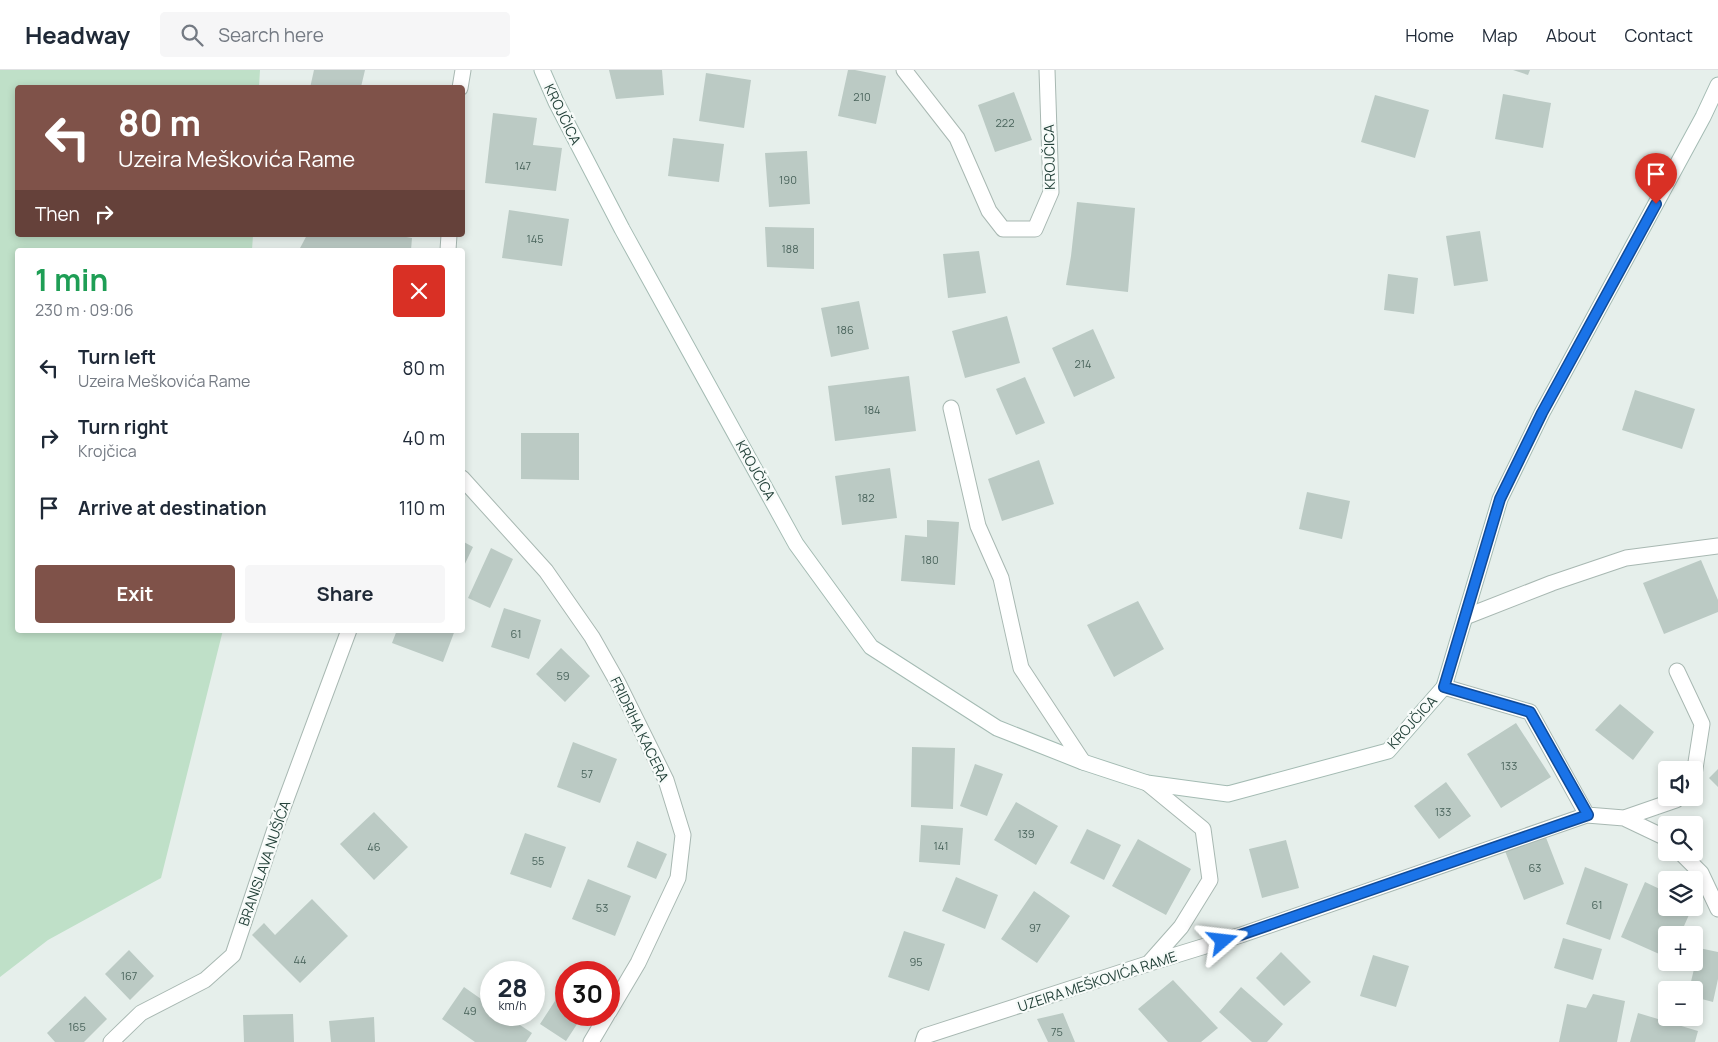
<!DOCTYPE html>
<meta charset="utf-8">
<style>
:root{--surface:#fff;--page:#f6f6f7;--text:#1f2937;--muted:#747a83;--line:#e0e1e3;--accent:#7f5249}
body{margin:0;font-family:Manrope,sans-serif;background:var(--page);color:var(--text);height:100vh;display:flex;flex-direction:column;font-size:19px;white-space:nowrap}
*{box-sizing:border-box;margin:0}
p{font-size:16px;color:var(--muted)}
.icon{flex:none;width:28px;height:28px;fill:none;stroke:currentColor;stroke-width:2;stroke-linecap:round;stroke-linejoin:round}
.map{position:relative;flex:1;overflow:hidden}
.side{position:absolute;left:15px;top:178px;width:450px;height:385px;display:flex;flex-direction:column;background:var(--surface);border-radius:5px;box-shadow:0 2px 8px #0003}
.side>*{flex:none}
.top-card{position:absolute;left:15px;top:15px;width:450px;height:152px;border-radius:5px;box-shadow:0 2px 8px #0003;background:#7f5249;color:#fff;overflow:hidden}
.buttons{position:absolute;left:1658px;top:691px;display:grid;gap:10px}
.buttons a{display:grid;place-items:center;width:45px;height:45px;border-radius:5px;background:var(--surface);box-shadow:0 2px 8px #0003;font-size:25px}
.speed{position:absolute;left:480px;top:891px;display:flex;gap:10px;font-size:25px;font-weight:700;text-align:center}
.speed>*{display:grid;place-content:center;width:65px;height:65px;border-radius:50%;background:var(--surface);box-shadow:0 2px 8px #0003;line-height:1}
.speed small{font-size:12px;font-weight:400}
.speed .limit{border:8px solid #d22;background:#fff;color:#111}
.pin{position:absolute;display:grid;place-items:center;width:42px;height:42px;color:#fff;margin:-51px -21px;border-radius:50% 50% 50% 0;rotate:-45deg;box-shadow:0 0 5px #0007}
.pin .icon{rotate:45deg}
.me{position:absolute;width:55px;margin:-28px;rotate:73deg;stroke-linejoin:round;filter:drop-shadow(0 0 4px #0008)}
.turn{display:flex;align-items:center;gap:18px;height:105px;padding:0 20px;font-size:22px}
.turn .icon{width:65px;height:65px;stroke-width:2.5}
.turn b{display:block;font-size:35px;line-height:42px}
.then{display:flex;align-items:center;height:48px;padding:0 20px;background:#0003;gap:10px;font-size:19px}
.round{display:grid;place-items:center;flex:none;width:52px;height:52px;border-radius:5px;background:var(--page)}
.summary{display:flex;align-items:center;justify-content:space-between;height:85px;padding:0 20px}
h1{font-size:30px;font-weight:700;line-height:38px;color:#1e9e55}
.primary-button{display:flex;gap:10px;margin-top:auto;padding:10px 20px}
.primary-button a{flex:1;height:58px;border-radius:5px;background:var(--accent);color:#fff;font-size:20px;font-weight:700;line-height:58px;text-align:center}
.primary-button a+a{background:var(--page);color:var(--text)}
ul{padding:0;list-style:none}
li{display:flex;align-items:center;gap:15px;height:70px;padding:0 20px}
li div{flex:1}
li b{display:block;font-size:19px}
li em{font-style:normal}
header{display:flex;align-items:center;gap:30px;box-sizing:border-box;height:70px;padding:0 25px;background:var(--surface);border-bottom:1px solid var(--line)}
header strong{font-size:24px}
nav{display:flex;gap:28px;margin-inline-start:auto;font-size:18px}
.search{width:350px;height:45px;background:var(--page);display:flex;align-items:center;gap:12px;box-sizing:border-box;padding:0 18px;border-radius:5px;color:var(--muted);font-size:19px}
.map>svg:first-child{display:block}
</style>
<header>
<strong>Headway</strong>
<div class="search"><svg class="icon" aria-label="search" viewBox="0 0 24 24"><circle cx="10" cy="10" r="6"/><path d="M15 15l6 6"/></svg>Search here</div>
<nav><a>Home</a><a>Map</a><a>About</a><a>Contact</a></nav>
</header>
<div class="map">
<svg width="1718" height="972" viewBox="0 0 1718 972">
<rect width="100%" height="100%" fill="#e6efeb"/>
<path fill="#bfe0c8" d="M0 0H260L259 17 18 18V165H253L252 180H18V560H223L161 808 48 870 0 907Z"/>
<path fill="#bbcac4" d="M314 0H365L361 17 351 15 350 18H310Z
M609 0H662L664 25 616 29Z
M848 0H855L886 6 876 54 838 46Z
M1513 0H1530L1528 5Z
M706 3 751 10 744 58 699 51Z
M1014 22 1032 70 995 82 978 35Z
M1503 24 1551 33 1543 78 1495 69Z
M1375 25 1429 40 1415 88 1361 72Z
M493 43 537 48 533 75 562 78 556 121 485 113Z
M673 68 724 74 719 112 668 106Z
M807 81 810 134 769 137 765 83Z
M1077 132 1135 138 1128 222 1066 215 1071 186Z
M509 140 569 149 562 196 502 188Z
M765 157 814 158V199L767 197Z
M1480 161 1488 211 1454 216 1446 166Z
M307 165H395L412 168 411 180H299Z
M979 181 986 223 948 228 943 184Z
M1388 204 1418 208 1414 244 1384 240Z
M859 231 869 279 831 287 821 238Z
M1007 246 1020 293 965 308 952 261Z
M1093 259 1115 308 1074 327 1052 278Z
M909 306 916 361 835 371 828 316Z
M1025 307 1045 353 1016 365 996 319Z
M1635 320 1695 339 1682 379 1622 360Z
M521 363H579V410L521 409Z
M1039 390 1054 434 1002 451 988 409Z
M890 398 897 448 842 455 835 406Z
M1307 422 1350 431 1342 469 1299 459Z
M927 450 959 452 955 515 901 511 905 465 927 467Z
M462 471 473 477 462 500Z
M491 478 513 489 490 538 468 528Z
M1701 490 1718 530V542L1664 564 1643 513Z
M1138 531 1164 579 1114 607 1087 555Z
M504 538 541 550 529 589 491 577Z
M397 560H455L443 592 392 573Z
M561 578 590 606 565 632 536 604Z
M1620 634 1654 662 1633 690 1595 660Z
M1516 653 1551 707 1501 738 1467 684Z
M573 672 617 689 600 733 557 717Z
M912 677 955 678 953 739 911 737Z
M975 694 1003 704 987 746 960 736Z
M1718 699V717L1709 708Z
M1446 712 1471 746 1439 769 1414 736Z
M1016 732 1058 756 1036 795 994 770Z
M374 742 408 777 374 810 340 774Z
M921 755 963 758 960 795 919 792Z
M1087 759 1121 775 1104 810 1070 793Z
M525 763 566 777 551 818 510 804Z
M1545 765 1564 814 1524 830 1505 781Z
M1138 769 1191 799 1166 845 1112 816Z
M1286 770 1299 818 1262 828 1249 779Z
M637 771 667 784 656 809 627 797Z
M1585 797 1628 814 1610 870 1566 854Z
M956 807 998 825 985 859 942 841Z
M588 809 631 826 615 866 572 849Z
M1645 812 1666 822V838H1692L1680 865H1666V887L1621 867Z
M1034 821 1070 846 1037 893 1001 869Z
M312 829 348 866 300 913 252 865 264 853 275 865Z
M904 861 945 874 929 921 888 907Z
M1563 868 1602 879 1593 910 1554 898Z
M1699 878 1718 882V909L1713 932 1694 927V920H1689Z
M129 880 154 906 130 930 105 904Z
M1281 882 1311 912 1284 936 1256 908Z
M1373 885 1409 896 1396 937 1360 926Z
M1173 910 1218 958 1201 972H1168L1138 939Z
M566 914V945H583L566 971 540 954Z
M464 917 491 936V945H505L532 963 526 972H475L442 949Z
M1241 917 1283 954 1267 972H1252L1219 942Z
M1593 924 1625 931 1617 972H1559L1567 934 1586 938Z
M85 926 107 949 84 972H55L47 963Z
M1063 943 1075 972H1048L1037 949Z
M1638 943 1698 961 1695 972H1630Z
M293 944 294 972H244L243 945Z
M374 947 375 972H331L329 951Z"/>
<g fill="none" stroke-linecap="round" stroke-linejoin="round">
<defs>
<path id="service" d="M1465 547 1552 513 1626 488 1718 476"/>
<path id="minor" d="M904 0 957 68 989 141 1003 159H1035L1051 122 1047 0
M460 18 463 0
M448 180 449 165
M951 338 978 456 1001 508 1021 598 1083 692
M462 408 546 501 592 567 618 613 666 710 683 765 678 808 638 893 609 942
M1677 601 1702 654 1694 705
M1444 617 1530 642 1587 745
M1147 713 1203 759 1210 810 1181 857 1150 892
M1624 748 1676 730 1678 728
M1680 782 1701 803 1718 839
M111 972 141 943 205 910 233 885 275 759 349 560
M591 972 607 945
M923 972 925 966 1150 893 1241 865 1587 745 1624 748 1666 768"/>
<path id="secondary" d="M542 0 556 32 622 159 796 474 871 577 997 658 1083 692 1147 713 1228 724 1388 681 1444 617 1500 429 1542 343 1703 47 1718 15"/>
</defs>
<use href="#service" stroke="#a8b8b2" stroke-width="17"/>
<use href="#minor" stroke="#a8b8b2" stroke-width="17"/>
<use href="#secondary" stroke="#a4bbb3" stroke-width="17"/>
<use href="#service" stroke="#fff" stroke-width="15"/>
<use href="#minor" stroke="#fff" stroke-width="15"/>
<use href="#secondary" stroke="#fff" stroke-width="15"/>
</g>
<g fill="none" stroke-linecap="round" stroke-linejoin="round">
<defs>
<path id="route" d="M1223 871 1588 745 1530 642 1444 617 1500 429 1542 343 1656 134"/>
</defs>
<use href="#route" stroke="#114b97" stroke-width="12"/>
<use href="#route" stroke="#1a73e8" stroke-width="9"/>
</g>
<g text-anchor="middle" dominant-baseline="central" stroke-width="4.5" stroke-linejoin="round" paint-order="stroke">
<g font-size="11" fill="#4a645c">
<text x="862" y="26">210</text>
<text x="1005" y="52">222</text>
<text x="523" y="95">147</text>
<text x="788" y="109">190</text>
<text x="535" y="168">145</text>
<text x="790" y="178">188</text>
<text x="845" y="259">186</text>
<text x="1083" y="293">214</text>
<text x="872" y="339">184</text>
<text x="866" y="427">182</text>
<text x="930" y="489">180</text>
<text x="516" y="563">61</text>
<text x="563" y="605">59</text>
<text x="1509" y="695">133</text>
<text x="587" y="703">57</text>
<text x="1443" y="741">133</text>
<text x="1026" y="763">139</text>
<text x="941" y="775">141</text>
<text x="374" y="776">46</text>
<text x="538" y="790">55</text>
<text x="1535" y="797">63</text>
<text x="1597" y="834">61</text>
<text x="602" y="837">53</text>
<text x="1035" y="857">97</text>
<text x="300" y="889">44</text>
<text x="916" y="891">95</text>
<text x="129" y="905">167</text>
<text x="470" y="940">49</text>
<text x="77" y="956">165</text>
<text x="1057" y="961">75</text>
</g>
<g font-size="14" fill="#24423a" stroke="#f7fbf9">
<text transform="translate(563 44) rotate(64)">KROJČICA</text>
<text transform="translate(1049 87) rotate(-91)">KROJČICA</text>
<text transform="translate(756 400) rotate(61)">KROJČICA</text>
<text transform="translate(1412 652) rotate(-48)">KROJČICA</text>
<text transform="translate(640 659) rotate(64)">FRIDRIHA KACERA</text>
<text transform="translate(264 793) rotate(-71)">BRANISLAVA NUŠIĆA</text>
<text transform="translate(1097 911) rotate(-18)">UZEIRA MEŠKOVIĆA RAME</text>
</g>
</g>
</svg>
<div class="buttons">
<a><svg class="icon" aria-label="sound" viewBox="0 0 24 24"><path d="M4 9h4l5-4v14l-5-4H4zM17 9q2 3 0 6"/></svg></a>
<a><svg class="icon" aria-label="search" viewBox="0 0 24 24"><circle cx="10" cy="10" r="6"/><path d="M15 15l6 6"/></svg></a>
<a><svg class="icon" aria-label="layers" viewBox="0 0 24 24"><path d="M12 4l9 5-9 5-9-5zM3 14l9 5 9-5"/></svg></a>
<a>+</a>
<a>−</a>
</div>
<div class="speed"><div>28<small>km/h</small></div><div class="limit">30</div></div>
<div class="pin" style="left:1656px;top:134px;background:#d93025"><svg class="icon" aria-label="arrive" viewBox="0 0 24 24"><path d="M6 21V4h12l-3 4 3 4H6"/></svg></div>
<svg class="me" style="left:1223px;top:871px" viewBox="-20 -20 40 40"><path d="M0-17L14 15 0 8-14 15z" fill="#1a73e8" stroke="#fff" stroke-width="4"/></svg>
<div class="top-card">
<div class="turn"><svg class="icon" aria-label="left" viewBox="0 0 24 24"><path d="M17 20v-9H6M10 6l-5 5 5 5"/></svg><div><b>80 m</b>Uzeira Meškovića Rame</div></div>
<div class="then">Then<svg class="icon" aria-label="right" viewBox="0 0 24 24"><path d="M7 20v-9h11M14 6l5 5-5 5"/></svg></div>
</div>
<section class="side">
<div class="summary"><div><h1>1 min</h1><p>230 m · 09:06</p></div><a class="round" style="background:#d93025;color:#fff"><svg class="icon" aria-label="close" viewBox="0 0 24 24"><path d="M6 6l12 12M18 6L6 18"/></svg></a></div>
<ul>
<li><svg class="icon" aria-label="left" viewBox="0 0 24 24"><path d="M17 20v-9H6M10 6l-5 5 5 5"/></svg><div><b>Turn left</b><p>Uzeira Meškovića Rame</p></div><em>80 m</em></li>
<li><svg class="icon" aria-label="right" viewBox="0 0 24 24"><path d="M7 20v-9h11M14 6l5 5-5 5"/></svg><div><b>Turn right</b><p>Krojčica</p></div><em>40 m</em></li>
<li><svg class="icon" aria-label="arrive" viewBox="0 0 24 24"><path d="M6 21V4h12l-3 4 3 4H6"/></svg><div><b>Arrive at destination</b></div><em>110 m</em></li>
</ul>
<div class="primary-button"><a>Exit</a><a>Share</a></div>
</section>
</div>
